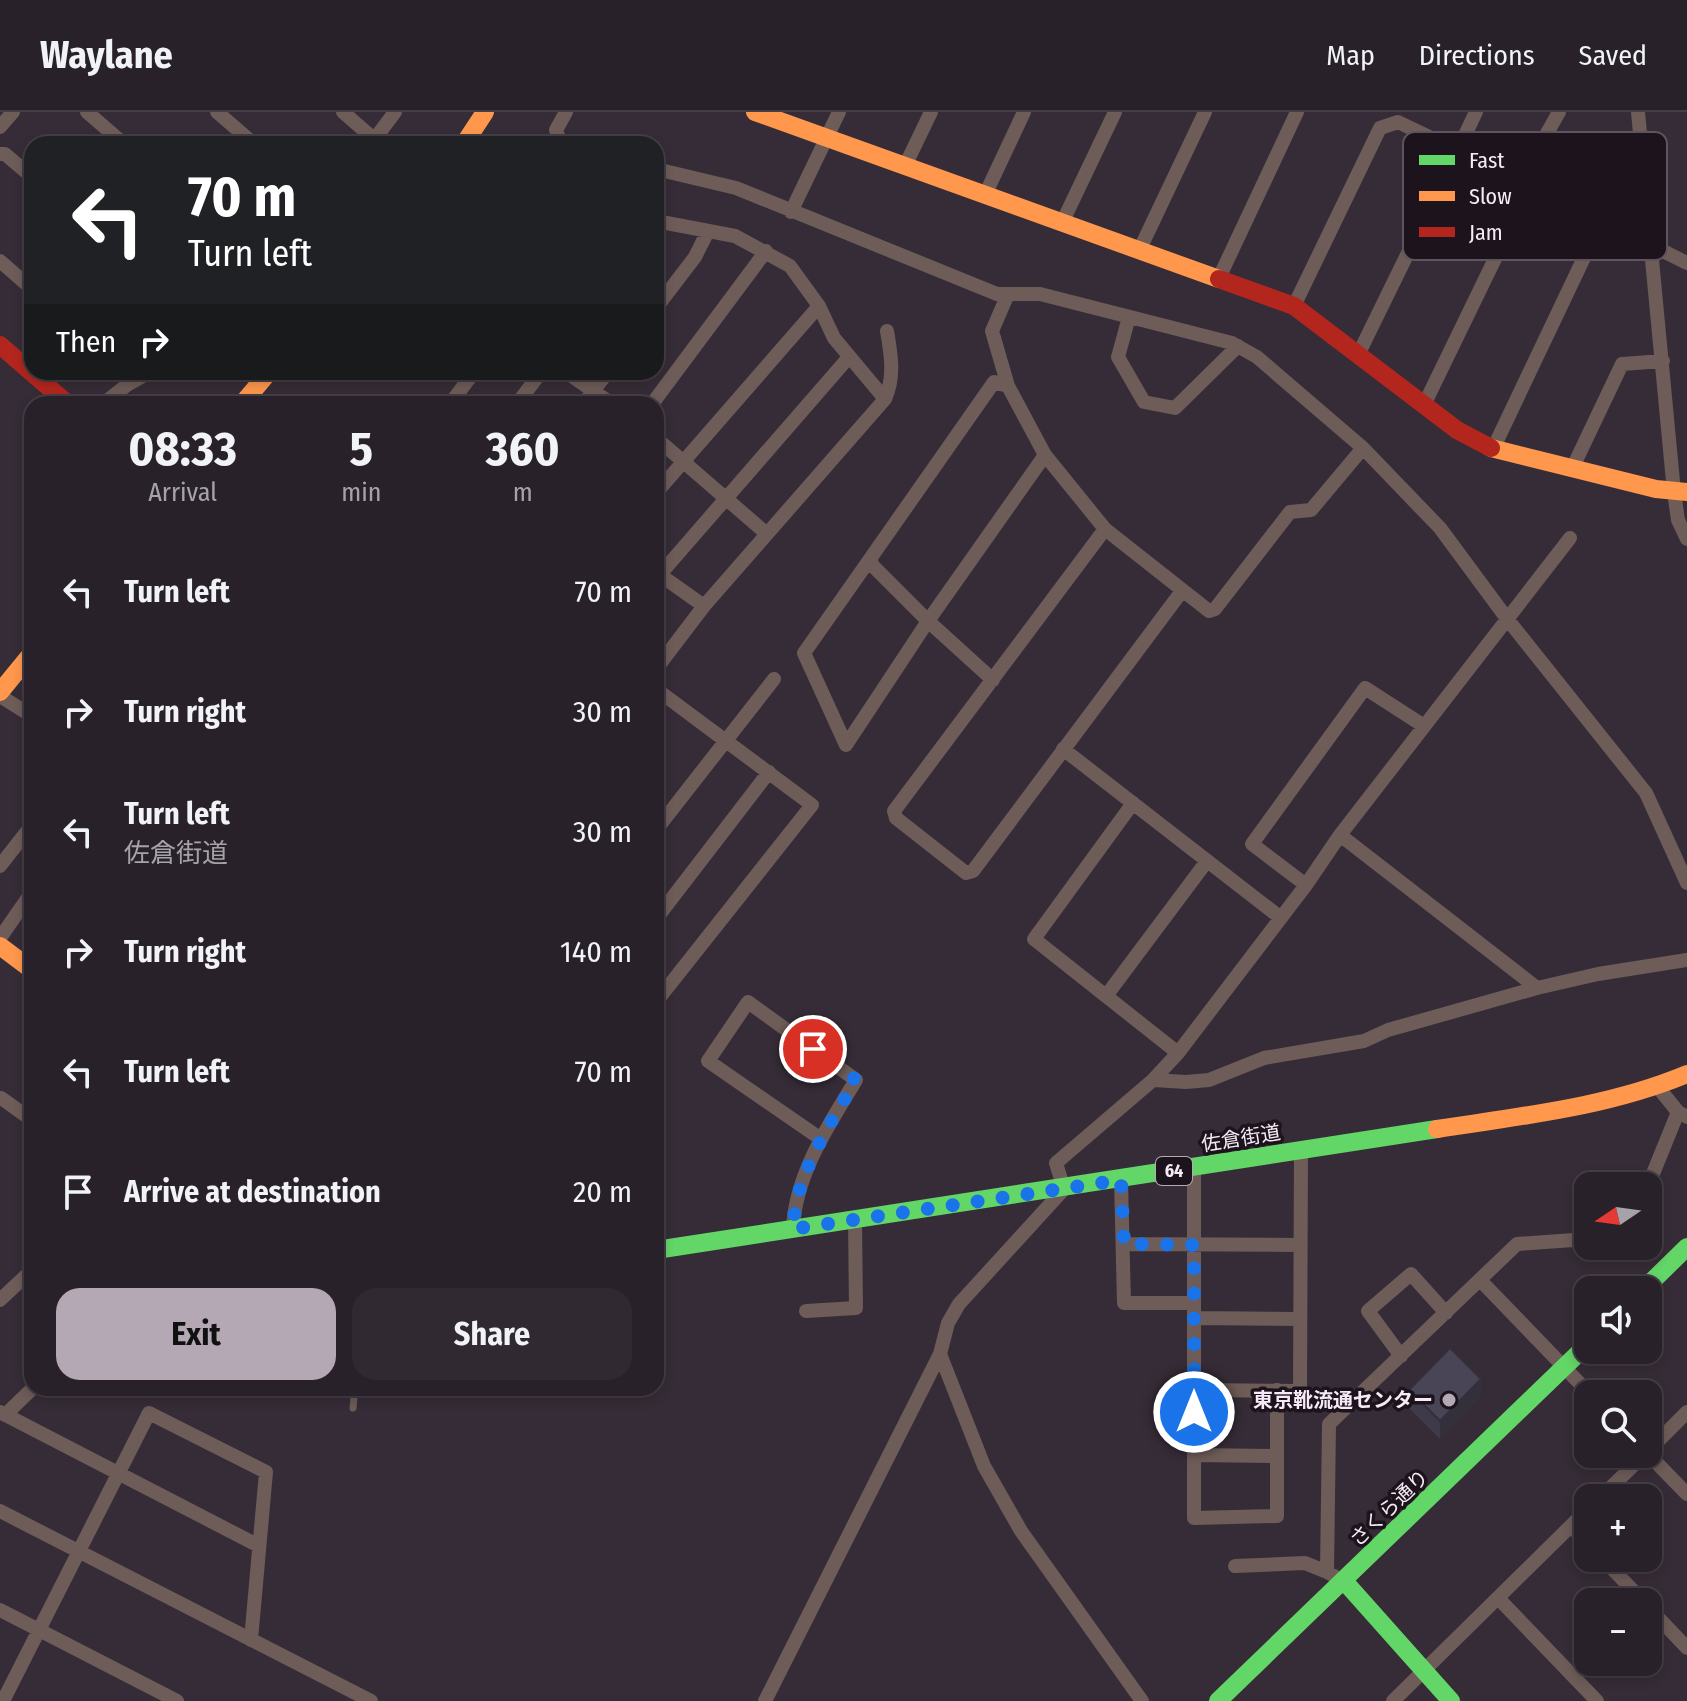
<!DOCTYPE html>
<meta charset="utf-8">
<style>
:root{--surface:#282129;--page:#302931;--text:#f1f3f6;--muted:#a5a3a8;--line:#443e46;--accent:#b3a8b4}
body{margin:0;font-family:"Fira Sans Condensed","Noto Sans JP",sans-serif;background:var(--page);color:var(--text);height:100vh;display:flex;flex-direction:column;font-size:30px;white-space:nowrap}
*{box-sizing:border-box;margin:0}
p{font-size:26px;color:var(--muted)}
.icon{flex:none;width:44px;height:44px;fill:none;stroke:currentColor;stroke-width:2;stroke-linecap:round;stroke-linejoin:round}
.map{position:relative;flex:1;overflow:hidden}
.panel{position:absolute;left:24px;top:284px;width:640px;height:1000px;display:flex;flex-direction:column;background:var(--surface);border-radius:24px;box-shadow:0 4px 12px #0003,0 0 0 2px var(--line)}
.panel>*{flex:none}
.banner{position:absolute;left:24px;top:24px;width:640px;height:244px;border-radius:24px;box-shadow:0 4px 12px #0003,0 0 0 2px var(--line);background:#202124;color:#fff;overflow:hidden}
.needle{width:52px;rotate:257deg}
.fabs{position:absolute;left:1574px;top:1060px;display:grid;gap:16px}
.fabs a{display:grid;place-items:center;width:88px;height:88px;border-radius:16px;background:var(--surface);box-shadow:0 4px 12px #0003,0 0 0 2px var(--line);font-size:40px}
.pin{position:absolute;display:grid;place-items:center;width:68px;height:68px;color:#fff;margin:-34px;border:4px solid #fff;border-radius:50%;box-shadow:0 2px 8px #0007}
.me{position:absolute;width:88px;margin:-44px;rotate:0deg;stroke-linejoin:round;filter:drop-shadow(0 0 6px #0008)}
.turn{display:flex;align-items:center;gap:28px;height:168px;padding:0 32px;font-size:36px}
.turn .icon{width:104px;height:104px;stroke-width:2.5}
.turn b{display:block;font-size:56px;line-height:68px}
.then{display:flex;align-items:center;height:76px;padding:0 32px;background:#0003;gap:16px;font-size:30px}
.eta{display:flex;justify-content:space-evenly;align-items:center;height:136px;text-align:center}
.eta b{font-size:48px;font-weight:700;line-height:56px}
.button{display:flex;gap:16px;margin-top:auto;padding:16px 32px}
.button a{flex:1;height:92px;border-radius:24px;background:var(--accent);color:#111;font-size:32px;font-weight:700;line-height:92px;text-align:center}
.button a+a{background:var(--page);color:var(--text)}
ul{padding:0;list-style:none}
li{display:flex;align-items:center;gap:24px;height:120px;padding:0 32px}
li div{flex:1}
li b{display:block;font-size:30px}
li em{font-style:normal}
header{display:flex;align-items:center;gap:48px;box-sizing:border-box;height:112px;padding:0 40px;background:var(--surface);border-bottom:2px solid var(--line)}
header strong{font-size:38px}
nav{display:flex;gap:44px;margin-inline-start:auto;font-size:28px}
.map>svg:first-child{display:block}
</style>
<header>
<strong>Waylane</strong>
<nav><a>Map</a><a>Directions</a><a>Saved</a></nav>
</header>
<div class="map">
<svg width="1687" height="1589" viewBox="0 0 1687 1589">
<rect width="100%" height="100%" fill="#362c37"/>
<g fill="none" stroke-linecap="round" stroke-linejoin="round">
<path stroke="#6d5c58" stroke-width="7" d="M353 1296 355 1276"/>
<path stroke="#6d5c58" stroke-width="14" d="M87 0 124 32
M217 0 254 32
M343 0 375 28
M1476 0 1466 21 1473 40 1508 62 1528 55 1559 0
M1638 0 1674 380 1678 408 1687 427
M0 15 13 0
M371 32 395 0
M561 32 556 18 566 0
M0 42H5L32 65
M905 54 931 0
M656 57 736 76 997 182H1040L1232 231 1257 245 1363 336 1440 416 1508 508 1646 681 1687 771
M985 83 1024 0
M791 100 839 0
M656 109 735 124 790 154 819 194 834 226 885 287C895 265 891 242 887 219
M1062 111 1115 0
M1651 133 1687 151
M1139 139 1205 0
M0 149 32 177
M1219 166 1297 0
M1008 182 992 219 1008 274
M1294 194 1380 16 1398 10 1444 32 1452 51 1359 241
M656 196 695 145 708 119
M1129 205 1118 245 1144 290 1175 296 1238 234
M566 260 612 292
M103 292 127 273 150 260
M450 292 474 260
M517 292 541 260
M583 292 608 260
M652 292 766 139
M1424 293 1524 87 1541 82 1600 112 1493 337
M656 326 767 422
M1572 357 1622 252 1663 249
M656 381 819 194
M1105 417 894 699 896 706 966 761 973 759 1182 479
M870 447 804 541 846 633 928 509 1045 343
M656 460 704 494
M656 467 849 245
M656 557 704 494 885 287
M993 568 928 509 873 454 870 447 994 270 1008 274 1045 343 1105 417 1209 499 1215 497 1290 400 1311 398 1363 336
M656 577 812 693 656 890
M0 584 32 604
M1063 637 1281 806
M1133 691 1034 827 1178 941
M656 718 774 567
M1340 723 1537 876
M0 754 32 713
M1306 773 1252 732 1365 576 1424 614
M656 807 769 660
M0 826 32 780
M1106 884 1207 749
M1153 968 1186 970 1209 968 1264 946 1364 929 1388 918 1537 876 1598 862 1687 848
M1657 974 1678 1000 1687 1005
M1 986 32 1008
M1194 1055V1406L1277 1404V1278
M1121 1068 1124 1191H1194
M30 1074 32 1071
M1648 1074 1678 1000
M793 1117C795 1063 828 1014 856 968L748 890 708 949 821 1027
M1124 1132 1300 1133
M1480 1168 1590 1282
M0 1188 32 1158
M806 1199 856 1196 855 1108
M1194 1206 1299 1207
M1401 1244 1368 1199 1411 1162 1446 1201
M1194 1278 1300 1279 1301 1038
M0 1300 259 1434
M5 1303 33 1276
M1648 1339 1687 1300
M1648 1342 1687 1382
M1194 1343 1277 1344
M1600 1386 1645 1342
M0 1399 371 1589
M1571 1414 1588 1432
M1602 1446 1644 1490
M1235 1454 1305 1451 1327 1460
M1345 1470 1327 1460 1329 1312 1517 1132 1588 1127
M1498 1486 1597 1589
M1648 1495 1687 1536
M0 1498 177 1589
M3 1589 149 1301 266 1360 251 1528
M765 1589 940 1242
M1142 1589 1021 1419 984 1354 940 1242 948 1211 959 1192 1064 1077 1056 1051 1153 968 1178 941 1306 773 1340 723 1570 426
M1393 1589 1588 1397"/>
<path stroke="#63d668" stroke-width="18" d="M656 1138 1437 1017
M1643 1178 1687 1135
M1345 1470 1451 1589
M1218 1589 1588 1232"/>
<path stroke="#ff974d" stroke-width="18" d="M755 0 1219 167
M464 32 485 0
M242 292 269 260
M1491 336 1656 377 1687 380
M0 580 32 541
M0 834 32 858
M1437 1017C1521 1004 1608 995 1687 962"/>
<path stroke="#b3261e" stroke-width="18" d="M1219 167 1294 194 1457 318 1491 336
M0 233 68 292"/>
</g>
<path fill="#3f3a4a" d="M1409 1278 1481 1284 1440 1327 1409 1296Z"/>
<path fill="#33303c" d="M1481 1267V1284L1440 1327V1309Z"/>
<path fill="#494456" stroke="#33303c" stroke-width="2" d="M1450 1236 1481 1267 1440 1309 1409 1278Z"/>
<g fill="none" stroke-linecap="round" stroke-linejoin="round">
<path stroke="#1a73e8" stroke-width="14" stroke-dasharray="0 25.2" d="M813 937 856 968C829 1014 795 1063 793 1117L1121 1068 1124 1132 1194 1133V1300"/>
</g>
<circle fill="#b3a8b4" stroke="#1c131c" stroke-width="3" cx="1449" cy="1288" r="8"/>
<g text-anchor="middle" dominant-baseline="central" stroke-width="7" stroke-linejoin="round" paint-order="stroke">
<rect fill="#1c131c" stroke="#b5aab5" stroke-width="2" x="1156" y="1045" width="36" height="28" rx="6"/>
<g font-size="18" font-weight="bold" fill="#f6eaf7">
<text x="1174" y="1059">64</text>
</g>
<g font-size="20" fill="#f6eaf7" stroke="#1c131c">
<text transform="translate(1241 1026) rotate(-9)">佐倉街道</text>
<text transform="translate(1389 1396) rotate(-44)">さくら通り</text>
</g>
<g font-size="20" font-weight="bold" fill="#f6eaf7" stroke="#1c131c" text-anchor="end">
<text x="1433" y="1288">東京靴流通センター</text>
</g>
</g>
<rect x="1403" y="20" width="264" height="128" rx="12" fill="#1c131c" stroke="#5d545e" stroke-width="2"/>
<rect x="1419" y="43" width="36" height="10" fill="#63d668"/>
<rect x="1419" y="79" width="36" height="10" fill="#ff974d"/>
<rect x="1419" y="115" width="36" height="10" fill="#b3261e"/>
<g font-size="22" fill="#f6eaf7">
<text x="1469" y="56">Fast</text>
<text x="1469" y="92">Slow</text>
<text x="1469" y="128">Jam</text>
</g>
</svg>
<div class="fabs">
<a><svg class="needle" viewBox="-14 -14 28 28"><path d="M0-13l5 13h-10z" fill="#e53935"/><path d="M0 13l5-13h-10z" fill="#a5a3a8"/></svg></a>
<a><svg class="icon" aria-label="sound" viewBox="0 0 24 24"><path d="M4 9h4l5-4v14l-5-4H4zM17 9q2 3 0 6"/></svg></a>
<a><svg class="icon" aria-label="search" viewBox="0 0 24 24"><circle cx="10" cy="10" r="6"/><path d="M15 15l6 6"/></svg></a>
<a>+</a>
<a>−</a>
</div>
<div class="pin" style="left:813px;top:937px;background:#d93025"><svg class="icon" aria-label="arrive" viewBox="0 0 24 24"><path d="M6 21V4h12l-3 4 3 4H6"/></svg></div>
<svg class="me" style="left:1194px;top:1300px" viewBox="-20 -20 40 40"><circle r="17" fill="#1a73e8" stroke="#fff" stroke-width="3"/><path d="M0-11L8 9 0 5-8 9z" fill="#fff"/></svg>
<div class="banner">
<div class="turn"><svg class="icon" aria-label="left" viewBox="0 0 24 24"><path d="M17 20v-9H6M10 6l-5 5 5 5"/></svg><div><b>70 m</b>Turn left</div></div>
<div class="then">Then<svg class="icon" aria-label="right" viewBox="0 0 24 24"><path d="M7 20v-9h11M14 6l5 5-5 5"/></svg></div>
</div>
<section class="panel">
<div class="eta">
<div><b>08:33</b><p>Arrival</p></div>
<div><b>5</b><p>min</p></div>
<div><b>360</b><p>m</p></div>
</div>
<ul>
<li><svg class="icon" aria-label="left" viewBox="0 0 24 24"><path d="M17 20v-9H6M10 6l-5 5 5 5"/></svg><div><b>Turn left</b></div><em>70 m</em></li>
<li><svg class="icon" aria-label="right" viewBox="0 0 24 24"><path d="M7 20v-9h11M14 6l5 5-5 5"/></svg><div><b>Turn right</b></div><em>30 m</em></li>
<li><svg class="icon" aria-label="left" viewBox="0 0 24 24"><path d="M17 20v-9H6M10 6l-5 5 5 5"/></svg><div><b>Turn left</b><p>佐倉街道</p></div><em>30 m</em></li>
<li><svg class="icon" aria-label="right" viewBox="0 0 24 24"><path d="M7 20v-9h11M14 6l5 5-5 5"/></svg><div><b>Turn right</b></div><em>140 m</em></li>
<li><svg class="icon" aria-label="left" viewBox="0 0 24 24"><path d="M17 20v-9H6M10 6l-5 5 5 5"/></svg><div><b>Turn left</b></div><em>70 m</em></li>
<li><svg class="icon" aria-label="arrive" viewBox="0 0 24 24"><path d="M6 21V4h12l-3 4 3 4H6"/></svg><div><b>Arrive at destination</b></div><em>20 m</em></li>
</ul>
<div class="button"><a>Exit</a><a>Share</a></div>
</section>
</div>
